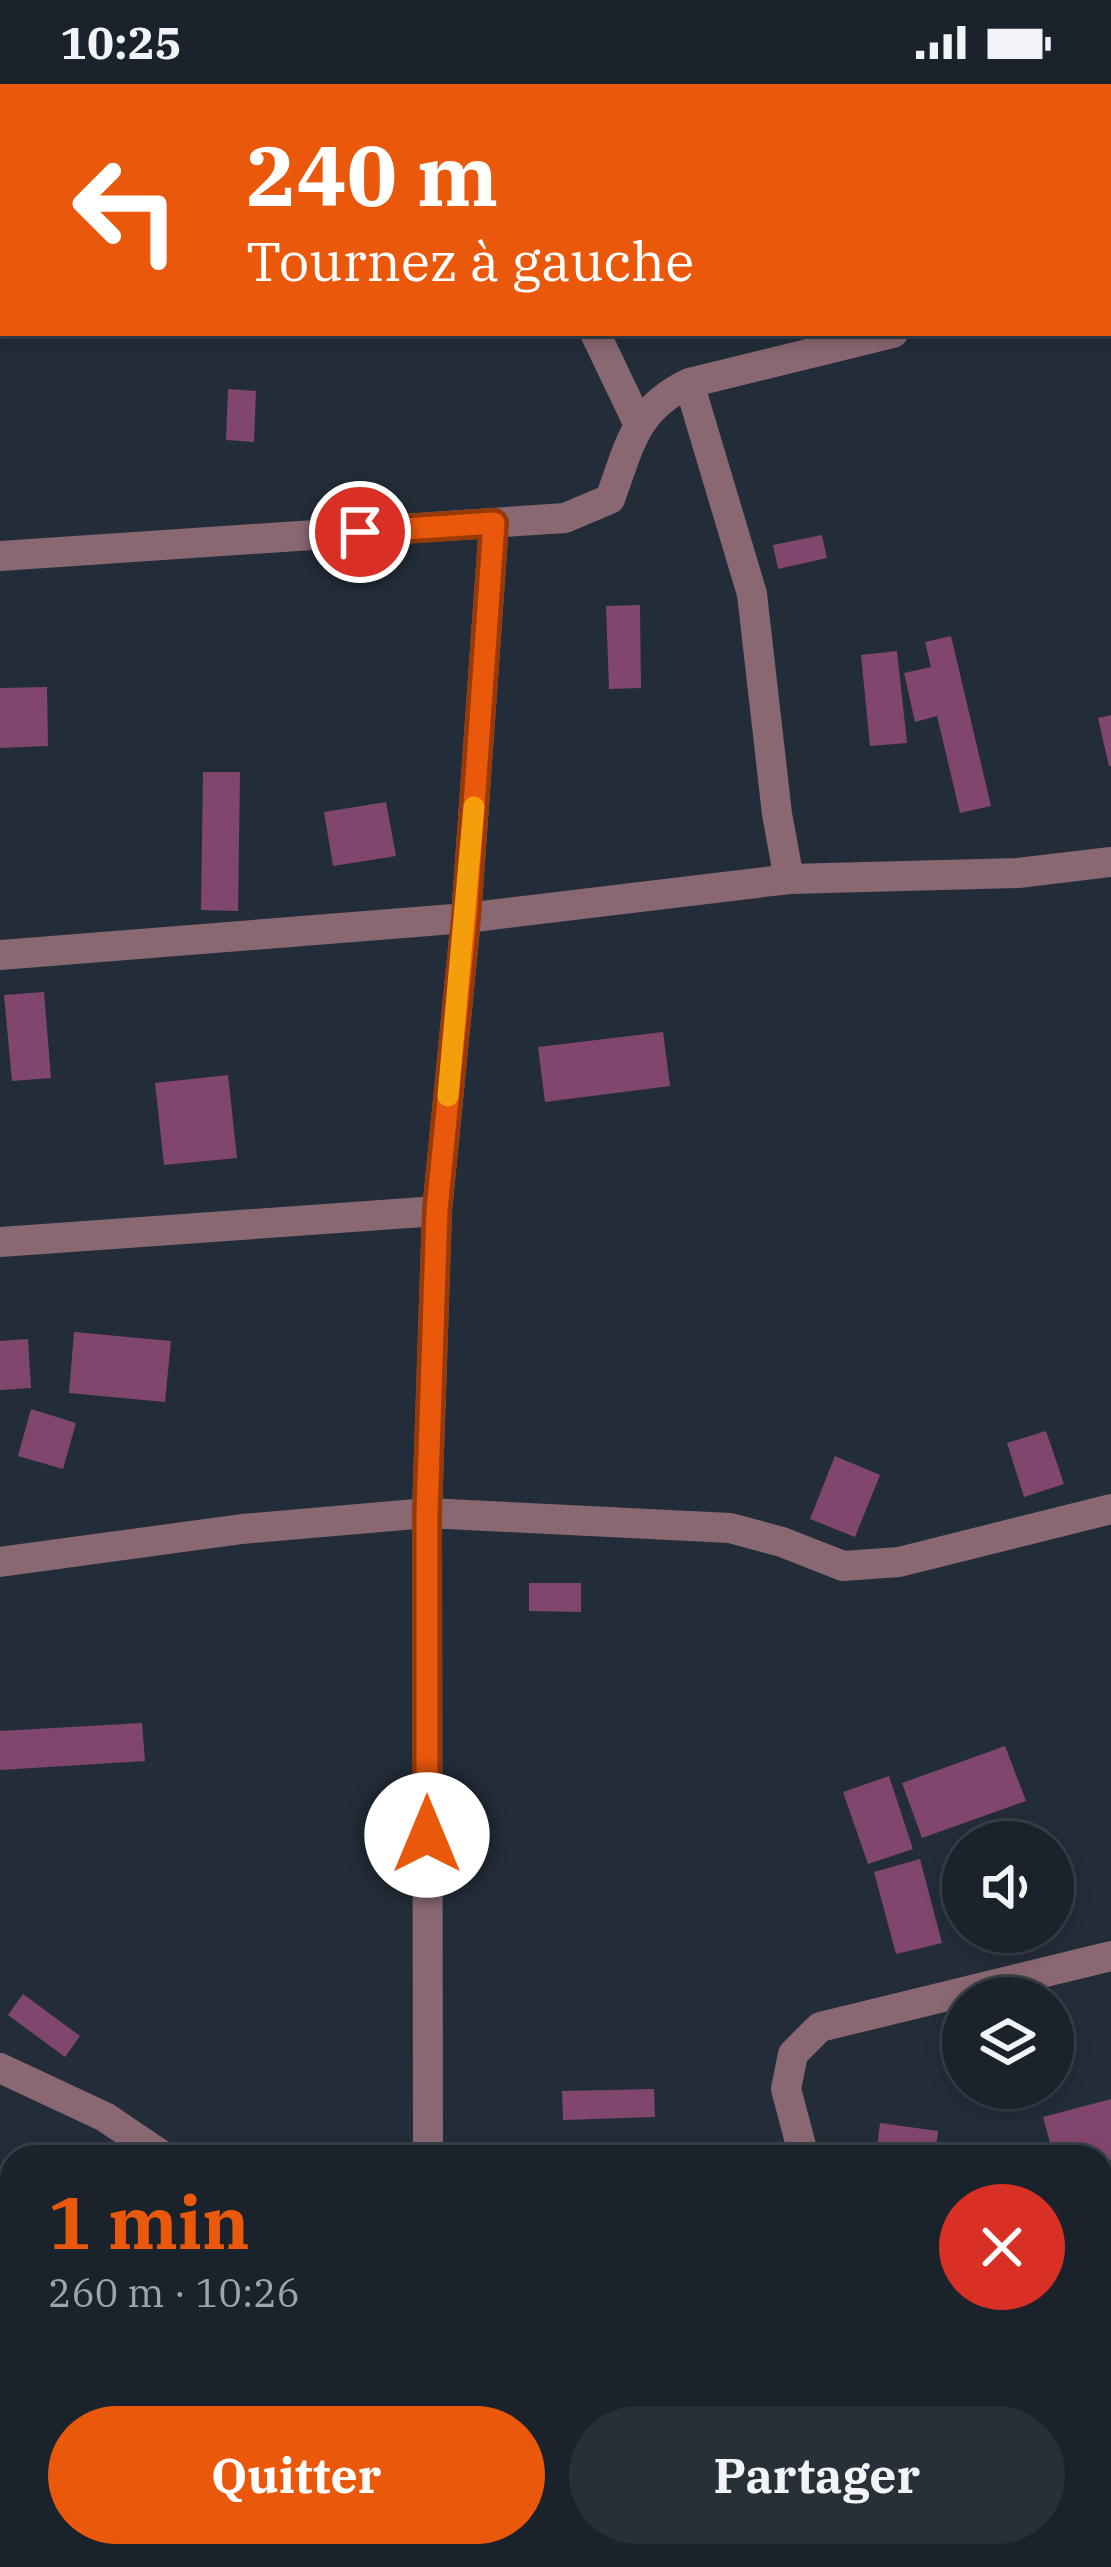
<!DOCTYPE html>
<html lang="fr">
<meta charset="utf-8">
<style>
:root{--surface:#1a222b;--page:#272f37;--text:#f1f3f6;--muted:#9fa4a9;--line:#383f47;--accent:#ea580c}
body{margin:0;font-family:"IBM Plex Serif",serif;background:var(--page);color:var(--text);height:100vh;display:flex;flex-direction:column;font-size:45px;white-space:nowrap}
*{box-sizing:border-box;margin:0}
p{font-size:39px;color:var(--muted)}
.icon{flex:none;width:66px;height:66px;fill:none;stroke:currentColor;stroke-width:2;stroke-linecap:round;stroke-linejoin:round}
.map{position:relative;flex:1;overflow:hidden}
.sheet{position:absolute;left:0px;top:2061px;width:1113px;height:423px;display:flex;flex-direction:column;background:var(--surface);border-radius:36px 36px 0 0;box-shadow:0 6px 18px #0003,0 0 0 3px var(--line)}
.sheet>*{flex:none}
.top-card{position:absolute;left:0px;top:0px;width:1113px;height:252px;box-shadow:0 6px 18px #0003,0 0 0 3px var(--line);background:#ea580c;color:#fff;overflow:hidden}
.controls{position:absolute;left:942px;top:1737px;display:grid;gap:24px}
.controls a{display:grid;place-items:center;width:132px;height:132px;border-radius:50%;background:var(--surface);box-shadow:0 6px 18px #0003,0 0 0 3px var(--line);font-size:60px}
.pin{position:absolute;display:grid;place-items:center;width:102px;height:102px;color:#fff;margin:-51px;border:6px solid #fff;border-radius:50%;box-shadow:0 3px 12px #0007}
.me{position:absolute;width:132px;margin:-66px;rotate:0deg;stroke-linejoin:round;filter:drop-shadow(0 0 9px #0008)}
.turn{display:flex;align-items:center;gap:42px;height:252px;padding:0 48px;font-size:54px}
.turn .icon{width:156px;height:156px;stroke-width:2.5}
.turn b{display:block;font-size:84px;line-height:102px}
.round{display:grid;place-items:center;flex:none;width:126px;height:126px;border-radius:63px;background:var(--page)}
.headline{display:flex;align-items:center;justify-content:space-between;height:204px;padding:0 48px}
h1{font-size:72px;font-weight:700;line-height:90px;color:var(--accent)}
.button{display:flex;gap:24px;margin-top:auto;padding:24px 48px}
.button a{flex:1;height:138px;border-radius:72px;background:var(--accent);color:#fff;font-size:48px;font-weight:700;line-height:138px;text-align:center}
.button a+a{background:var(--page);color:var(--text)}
.status{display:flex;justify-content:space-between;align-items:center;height:84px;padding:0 60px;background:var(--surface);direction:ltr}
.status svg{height:33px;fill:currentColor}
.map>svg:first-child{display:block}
</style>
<div class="status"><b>10:25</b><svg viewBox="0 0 49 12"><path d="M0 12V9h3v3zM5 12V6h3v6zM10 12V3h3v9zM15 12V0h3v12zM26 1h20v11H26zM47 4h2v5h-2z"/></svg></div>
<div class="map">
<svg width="1111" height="2483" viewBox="0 0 1111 2483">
<rect width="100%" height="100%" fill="#232d39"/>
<path fill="#81466e" d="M228 305 256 307 254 358 226 356Z
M822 451 827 474 778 485 773 461Z
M640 521 641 604 609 605 606 522Z
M951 552 991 722 960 729 937 632 915 638 904 589 931 583 925 558Z
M897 567 907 659 870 662 861 571Z
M47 603 48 662 0 664V604Z
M1111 631V682H1109L1098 634Z
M203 688H240L238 827 201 826Z
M386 718 396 772 333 782 324 728Z
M44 908 51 994 12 997 4 911Z
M663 948 670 1002 545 1018 538 963Z
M228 991 237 1074 164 1081 155 999Z
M74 1248 171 1257 165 1318 69 1309Z
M28 1255 31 1304 0 1306V1257Z
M31 1325 76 1339 63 1385 18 1372Z
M1046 1347 1064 1400 1024 1413 1007 1359Z
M835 1372 880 1391 855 1453 810 1435Z
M529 1499H581V1528L529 1527Z
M142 1639 145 1677 0 1686V1647Z
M1005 1662 1026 1717 922 1754 902 1699Z
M889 1692 913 1765 868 1780 843 1708Z
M920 1775 942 1859 896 1870 874 1788Z
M23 1910 80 1952 65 1973 8 1931Z
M654 2005 655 2033 563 2036 562 2007Z
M1111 2015V2076L1101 2078V2073H1054L1043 2033Z
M880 2039 938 2047 935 2073H876Z
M1111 2098V2131L1101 2133V2101Z
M7 2207 12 2211V2239L0 2253V2216Z"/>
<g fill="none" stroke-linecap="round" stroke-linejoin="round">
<path stroke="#896872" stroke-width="30" d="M478 0 479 3
M1089 0 1090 3
M1110 142 1111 149
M1110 193 1111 192
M595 249 638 339
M689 299 752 510 777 730 789 795
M0 472 565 434 610 415C630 361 634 326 689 299L893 249
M0 871 466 834 789 795 1018 789 1111 778
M0 1158 437 1127
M0 1478 242 1445 427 1429 730 1444 782 1458 843 1482 899 1478 1111 1425
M0 1984 105 2033 164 2073
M428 2073 427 1429 437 1127 466 834 494 439
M804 2073 786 2005 793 1970 820 1943 1111 1872
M681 2472 686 2483
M925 2472 928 2483
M0 2477 8 2483"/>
</g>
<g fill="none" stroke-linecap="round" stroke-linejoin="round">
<defs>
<path id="route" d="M360 448 494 439 466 834 437 1126 427 1429V1751"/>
</defs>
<use href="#route" stroke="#983908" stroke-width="30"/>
<use href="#route" stroke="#ea580c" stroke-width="21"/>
<path stroke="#f59e0b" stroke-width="21" d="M448 1012 474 723"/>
</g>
</svg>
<div class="controls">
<a><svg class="icon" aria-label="sound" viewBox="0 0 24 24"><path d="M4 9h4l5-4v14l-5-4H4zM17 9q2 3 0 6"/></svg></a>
<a><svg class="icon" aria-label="layers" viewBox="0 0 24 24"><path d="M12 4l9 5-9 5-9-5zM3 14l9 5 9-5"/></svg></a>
</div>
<div class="pin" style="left:360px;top:448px;background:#d93025"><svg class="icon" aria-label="arrive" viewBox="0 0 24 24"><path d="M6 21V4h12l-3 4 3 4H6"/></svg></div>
<svg class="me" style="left:427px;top:1751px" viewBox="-20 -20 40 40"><circle r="19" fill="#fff"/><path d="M0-13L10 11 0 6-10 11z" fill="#ea580c"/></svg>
<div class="top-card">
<div class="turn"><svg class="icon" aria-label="left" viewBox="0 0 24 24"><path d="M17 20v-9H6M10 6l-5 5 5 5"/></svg><div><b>240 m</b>Tournez à gauche</div></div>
</div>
<section class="sheet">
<div class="headline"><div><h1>1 min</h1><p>260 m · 10:26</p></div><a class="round" style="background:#d93025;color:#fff"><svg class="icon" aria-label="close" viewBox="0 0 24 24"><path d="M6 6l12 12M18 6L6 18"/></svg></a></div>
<div class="button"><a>Quitter</a><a>Partager</a></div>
</section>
</div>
